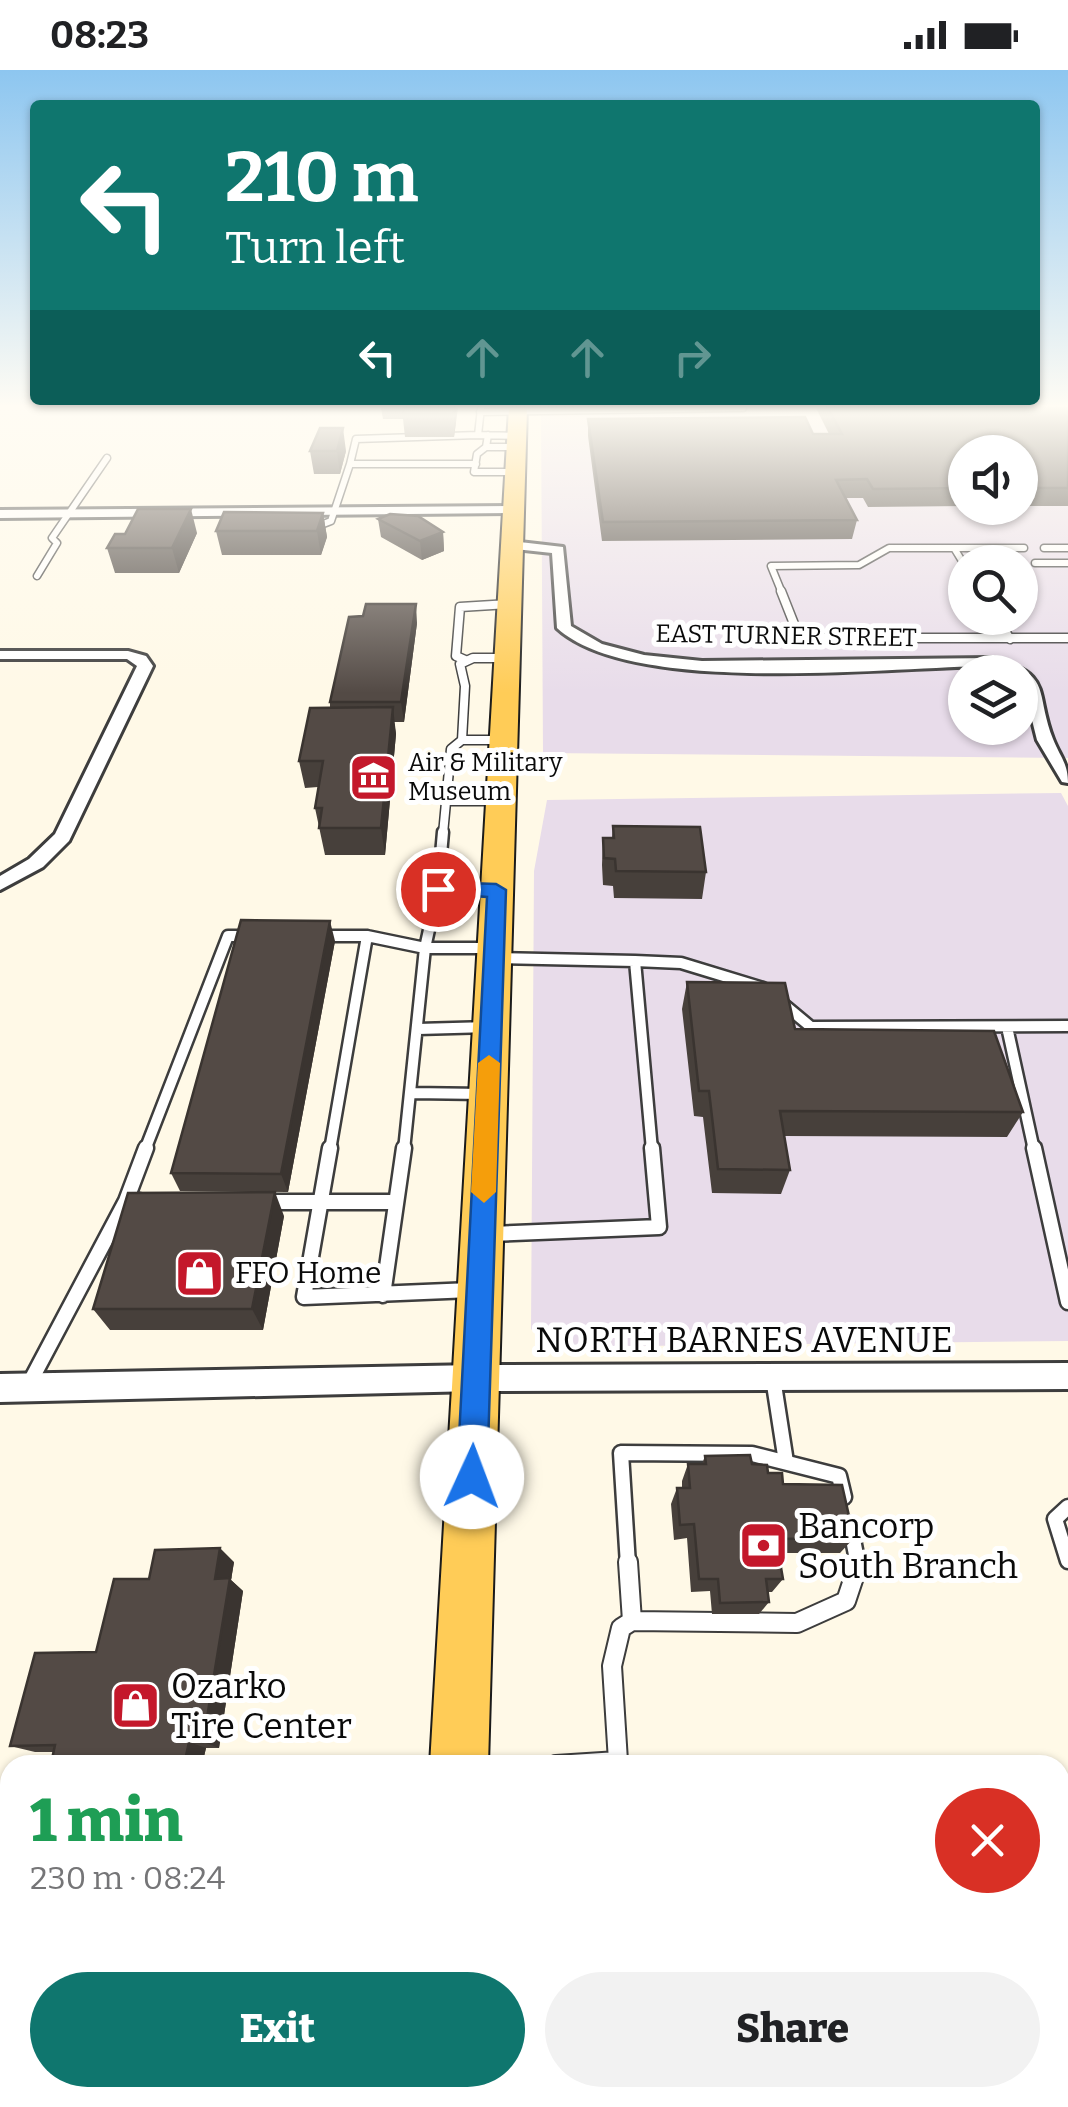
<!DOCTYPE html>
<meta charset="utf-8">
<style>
:root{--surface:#fff;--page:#f2f2f2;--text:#202124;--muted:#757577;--accent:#0f766e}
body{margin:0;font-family:Bitter,serif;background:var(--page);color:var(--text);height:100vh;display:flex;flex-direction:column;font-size:38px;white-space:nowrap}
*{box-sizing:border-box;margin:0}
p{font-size:32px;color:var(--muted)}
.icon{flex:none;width:55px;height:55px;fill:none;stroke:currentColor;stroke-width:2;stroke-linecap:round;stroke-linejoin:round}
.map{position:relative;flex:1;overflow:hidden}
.side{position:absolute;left:0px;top:1685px;width:1070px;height:352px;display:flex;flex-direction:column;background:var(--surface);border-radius:30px 30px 0 0;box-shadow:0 2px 8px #0004}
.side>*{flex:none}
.hud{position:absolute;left:30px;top:30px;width:1010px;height:305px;border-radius:10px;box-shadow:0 2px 8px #0004;background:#0f766e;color:#fff;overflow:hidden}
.tools{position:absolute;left:948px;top:365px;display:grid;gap:20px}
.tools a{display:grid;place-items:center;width:90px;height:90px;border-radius:50%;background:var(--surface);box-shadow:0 2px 8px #0004;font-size:50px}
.pin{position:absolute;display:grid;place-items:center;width:85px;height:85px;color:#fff;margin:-42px;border:5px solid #fff;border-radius:50%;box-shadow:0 2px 10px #0007}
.me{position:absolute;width:110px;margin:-55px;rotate:2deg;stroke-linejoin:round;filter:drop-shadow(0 0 8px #0008)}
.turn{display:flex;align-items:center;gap:35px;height:210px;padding:0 30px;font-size:45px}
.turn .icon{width:130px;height:130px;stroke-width:2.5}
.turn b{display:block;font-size:70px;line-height:85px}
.lanes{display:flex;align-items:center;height:95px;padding:0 30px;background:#0003;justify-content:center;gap:50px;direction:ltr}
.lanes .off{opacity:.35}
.round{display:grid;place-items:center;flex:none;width:105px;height:105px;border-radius:52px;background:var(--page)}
.summary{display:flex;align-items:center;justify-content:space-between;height:170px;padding:0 30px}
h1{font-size:60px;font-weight:800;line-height:75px;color:#1e9e55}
.cta{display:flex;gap:20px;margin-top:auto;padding:20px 30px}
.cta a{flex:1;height:115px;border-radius:60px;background:var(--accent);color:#fff;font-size:40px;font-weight:800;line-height:115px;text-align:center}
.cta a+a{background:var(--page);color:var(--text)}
.status{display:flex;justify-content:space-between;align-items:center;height:70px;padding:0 50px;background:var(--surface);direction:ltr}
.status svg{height:28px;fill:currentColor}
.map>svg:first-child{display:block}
</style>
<div class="status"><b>08:23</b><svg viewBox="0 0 49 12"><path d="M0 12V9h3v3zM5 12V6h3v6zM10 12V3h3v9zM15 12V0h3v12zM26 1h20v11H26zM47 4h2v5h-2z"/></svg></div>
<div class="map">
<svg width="1068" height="2037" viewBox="0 0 1068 2037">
<rect width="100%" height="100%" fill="#fff9e7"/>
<path fill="#e8dcea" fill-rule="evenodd" d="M541 338H1068V688L543 683ZM965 382H1020V438H965ZM965 492H1020V548H965ZM965 602H1020V658H965Z
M1061 723 1068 736V1271L552 1277 531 1259 534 801 547 730Z"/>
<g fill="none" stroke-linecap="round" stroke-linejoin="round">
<defs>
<path id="service-far4" d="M481 338 478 365 516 366
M480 342 743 338
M488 365 486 377 477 384 474 402H515
M486 377H516
M350 394 356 369 478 365
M313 458 331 451 350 394H476
M954 478H1024
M1044 478H1068
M1035 493H1068
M37 506 57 473 52 468 107 388
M782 523 771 496 859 495 889 478H954L965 496"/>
<path id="service-far3" d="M781 521 798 564 804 568H1068
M997 548 1010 569
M465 590 456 586 460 537 509 534
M462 670 465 616 460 594 473 588H505
M446 731H500
M443 764 451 679 462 670H503"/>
<path id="service-far2" d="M438 819 494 820
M319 866H367
M497 888 635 891 652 1080
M635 891 681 893 763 918
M781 932 811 957 1068 956
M1007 957 1034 1080
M418 959 489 957
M412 1023 483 1024
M145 1080 228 866H250
M330 1080 367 866 425 878H493
M404 1080 425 878 438 819 443 762"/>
<path id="service-far1" d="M330 1078 304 1227 471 1220
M1034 1078 1068 1232
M126 1131 146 1078
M264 1132H396
M491 1164 659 1157 652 1078
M383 1225 404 1078
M773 1308 786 1392
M29 1314 126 1131H140
M1068 1437 1055 1449 1068 1491
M850 1454 858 1495
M628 1495 621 1383 752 1384 839 1406 844 1427"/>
<path id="service" d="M628 1492 632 1551
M618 1691 612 1596 621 1558 632 1551 797 1553 846 1531 859 1492
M556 1695 618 1691V1695
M0 1854 10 1855
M623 2028 624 2037
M57 2037 59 2028
M157 2037 159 2028"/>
<path id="minor" d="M517 436V442L513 443 0 448V440Z
M511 471 563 477 571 556 602 574 644 585 702 591 992 588C1054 605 1034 620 1053 669 1060 687 1068 693 1068 713L1062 712 1037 670 1020 602 990 596C888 597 632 627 557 558L552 483 506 478V472Z
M0 581H128L146 586 153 596 69 771 43 797 0 820V806L29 789 55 764 137 596 127 589H0Z
M1068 1293V1319L476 1321 0 1332V1304L476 1295Z"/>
<path id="primary" d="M509 338H527L488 1695H430Z
M411 2028H479L478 2037H410Z"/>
</defs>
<use href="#service-far4" stroke="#3d3d3d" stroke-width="9"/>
<use href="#service-far3" stroke="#3d3d3d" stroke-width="11"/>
<use href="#service-far2" stroke="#3d3d3d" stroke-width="15"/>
<use href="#service-far1" stroke="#3d3d3d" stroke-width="19"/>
<use href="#service" stroke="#3d3d3d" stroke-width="22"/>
<use href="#minor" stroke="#3d3d3d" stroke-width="6"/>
<use href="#primary" stroke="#1b1b1b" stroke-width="4"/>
<use href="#service-far4" stroke="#fff" stroke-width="6"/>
<use href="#service-far3" stroke="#fff" stroke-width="8"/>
<use href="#service-far2" stroke="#fff" stroke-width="10"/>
<use href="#service-far1" stroke="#fff" stroke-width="14"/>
<use href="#service" stroke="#fff" stroke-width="18"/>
<use href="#minor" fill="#fff" fill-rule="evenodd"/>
<use href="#primary" fill="#ffcc57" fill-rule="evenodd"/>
</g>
<path fill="#47403b" d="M381 338H458L454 367H405L403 349H383Z
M816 338H1068V436H1020V382H965V436L868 437 863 428H845L857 450 852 469 602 471 588 366V349L829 364Z
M310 381H346L340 404H314Z
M323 443 327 467 321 485H222L216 461Z
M378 449 443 462 444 481 422 490 381 467Z
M197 463 179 503H115L107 478Z
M417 553 404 652H394L396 664 385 785H325L315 738 318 717 305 718 299 691 330 637V632Z
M613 756 706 802 702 829 614 828 613 816 603 815 602 795 603 768H612Z
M335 871 288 1122 180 1121 171 1103Z
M687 912 795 959 1023 1042 1007 1067 784 1066 790 1100 781 1124 712 1123 703 1047 694 1046 682 939Z
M284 1146 263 1260H110L93 1239Z
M705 1386 752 1394 768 1403 854 1468 840 1483H779L783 1509 772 1522H768L769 1532 759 1544H712L710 1521 691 1522 687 1468 674 1470 671 1434 677 1418H682V1411L688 1394H702Z
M234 1492 231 1510 243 1521 219 1678H206L202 1695H76L52 1689 54 1682H35L10 1676 96 1582Z"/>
<path fill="#3a3430" d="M454 338H456V352L454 367Z
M343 358 346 381 340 404 337 381Z
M191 439 197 463 179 503 172 478Z
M323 443 327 467 321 485 317 461Z
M443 462 444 481 422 490 420 471Z
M416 534 417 553 404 652 401 632Z
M393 637 396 664 385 785 381 758Z
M330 851 335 871 288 1122 281 1104Z
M275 1122 284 1146 263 1260 252 1239Z
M220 1478 234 1492 231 1510 243 1521 219 1678 203 1672 215 1509Z
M189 1672 206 1678 202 1695H184Z"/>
<path fill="#534a45" stroke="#3a3430" stroke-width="2.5" d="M404 338H454L453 344H403Z
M828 338H1068V418H1020V382H965V418L873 419 867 409 836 410 857 450 603 452 588 349 805 347 813 364H842Z
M320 358H343L337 381H310Z
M138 439H191L172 478H107L115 464H125Z
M224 442 323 443 317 461H216Z
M390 444 418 446 443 462 420 471 378 449Z
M366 534H416L401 632H330L349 547 363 546Z
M393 637 381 758H319L322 738H315L323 691H299L310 638Z
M613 756 700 757 706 802 616 801 615 789 604 788 603 768H614Z
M241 850 330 851 281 1104 171 1103Z
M687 912 785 913 795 959 994 961 1023 1042 780 1041 790 1100 718 1099 709 1021H699Z
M275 1122 252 1239H93L128 1123Z
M750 1385 752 1394 767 1395 768 1403H782L783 1414 842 1415 854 1468 776 1469 783 1509H766L769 1532 720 1533 718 1509H699L694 1454 680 1455 677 1418H690L688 1394H706L705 1386Z
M220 1478 215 1509 230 1508 203 1672H189L184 1695H101L102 1690 52 1689 55 1675 10 1676 35 1583 96 1582 114 1509H149L155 1480Z"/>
<linearGradient id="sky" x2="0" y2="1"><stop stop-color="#8dc6f0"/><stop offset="0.54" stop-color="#fffcf4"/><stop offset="1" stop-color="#fffcf4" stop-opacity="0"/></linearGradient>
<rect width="1068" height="623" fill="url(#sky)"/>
<path fill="#1a73e8" stroke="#114b97" stroke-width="2.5" d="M438 812 496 814 506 820 487 1407 482 1418 472 1422 461 1418 457 1407 487 827 431 823 428 819Z"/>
<path fill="#f59e0b" d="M489 985 500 993 496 1122 484 1133 471 1122 478 993Z"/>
<defs>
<symbol id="museum-square" viewBox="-11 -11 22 22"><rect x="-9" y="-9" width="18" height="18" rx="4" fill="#c4182b" stroke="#fff"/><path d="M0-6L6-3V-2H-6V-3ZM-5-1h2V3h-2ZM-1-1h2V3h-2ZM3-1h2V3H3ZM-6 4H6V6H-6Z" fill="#fff"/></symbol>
<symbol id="shop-square" viewBox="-11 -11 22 22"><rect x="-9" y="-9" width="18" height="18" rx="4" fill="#c4182b" stroke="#fff"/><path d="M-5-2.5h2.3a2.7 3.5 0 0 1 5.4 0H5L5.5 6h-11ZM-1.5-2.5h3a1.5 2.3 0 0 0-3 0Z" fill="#fff"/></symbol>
<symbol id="bank-square" viewBox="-11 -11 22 22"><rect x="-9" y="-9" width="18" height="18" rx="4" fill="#c4182b" stroke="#fff"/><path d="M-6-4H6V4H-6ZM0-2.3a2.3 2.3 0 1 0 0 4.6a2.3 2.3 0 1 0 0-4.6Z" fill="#fff"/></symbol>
</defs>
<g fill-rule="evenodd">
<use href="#museum-square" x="346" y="680" width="55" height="55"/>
<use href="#shop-square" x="172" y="1176" width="55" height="55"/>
<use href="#bank-square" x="736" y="1448" width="55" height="55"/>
<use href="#shop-square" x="108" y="1608" width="55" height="55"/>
</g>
<g text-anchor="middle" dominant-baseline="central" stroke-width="10" stroke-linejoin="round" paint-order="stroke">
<g font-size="25" fill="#0a0a0a" stroke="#fff">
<text transform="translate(786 566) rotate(1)">EAST TURNER STREET</text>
</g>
<g font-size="25" fill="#0a0a0a" stroke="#fff" text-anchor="start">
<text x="408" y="693">Air &amp; Military<tspan x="408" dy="29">Museum</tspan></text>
</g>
<g font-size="30" fill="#0a0a0a" stroke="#fff" text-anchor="start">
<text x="235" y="1203">FFO Home</text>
</g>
<g font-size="35" fill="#0a0a0a" stroke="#fff">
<text x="744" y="1270">NORTH BARNES AVENUE</text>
</g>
<g font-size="35" fill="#0a0a0a" stroke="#fff" text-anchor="start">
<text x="798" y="1456">Bancorp<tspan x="798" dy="40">South Branch</tspan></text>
<text x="171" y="1616">Ozarko<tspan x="171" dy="40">Tire Center</tspan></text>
</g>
</g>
</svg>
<div class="tools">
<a><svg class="icon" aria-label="sound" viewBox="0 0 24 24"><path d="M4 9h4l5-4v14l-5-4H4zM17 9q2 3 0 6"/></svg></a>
<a><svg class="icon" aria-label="search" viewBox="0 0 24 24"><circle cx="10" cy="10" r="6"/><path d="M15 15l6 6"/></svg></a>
<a><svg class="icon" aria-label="layers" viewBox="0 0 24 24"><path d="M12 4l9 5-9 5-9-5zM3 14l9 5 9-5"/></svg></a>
</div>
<div class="pin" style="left:438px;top:819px;background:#d93025"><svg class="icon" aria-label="arrive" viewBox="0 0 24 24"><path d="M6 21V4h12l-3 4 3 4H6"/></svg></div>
<svg class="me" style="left:472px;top:1407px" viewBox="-20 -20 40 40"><circle r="19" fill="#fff"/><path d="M0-13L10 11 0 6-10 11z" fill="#1a73e8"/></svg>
<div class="hud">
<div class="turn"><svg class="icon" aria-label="left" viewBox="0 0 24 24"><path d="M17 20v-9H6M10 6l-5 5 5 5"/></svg><div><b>210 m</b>Turn left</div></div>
<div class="lanes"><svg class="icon" aria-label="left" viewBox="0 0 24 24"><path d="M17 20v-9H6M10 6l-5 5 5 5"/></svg><svg class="icon off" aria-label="ahead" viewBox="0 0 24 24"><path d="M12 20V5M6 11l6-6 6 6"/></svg><svg class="icon off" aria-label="ahead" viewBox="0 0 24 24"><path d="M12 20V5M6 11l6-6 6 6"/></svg><svg class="icon off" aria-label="right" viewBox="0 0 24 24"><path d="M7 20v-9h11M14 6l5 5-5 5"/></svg></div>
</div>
<section class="side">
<div class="summary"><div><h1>1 min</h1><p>230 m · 08:24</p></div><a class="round" style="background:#d93025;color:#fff"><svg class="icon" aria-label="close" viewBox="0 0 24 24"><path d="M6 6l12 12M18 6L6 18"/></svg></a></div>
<div class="cta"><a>Exit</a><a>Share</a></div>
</section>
</div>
